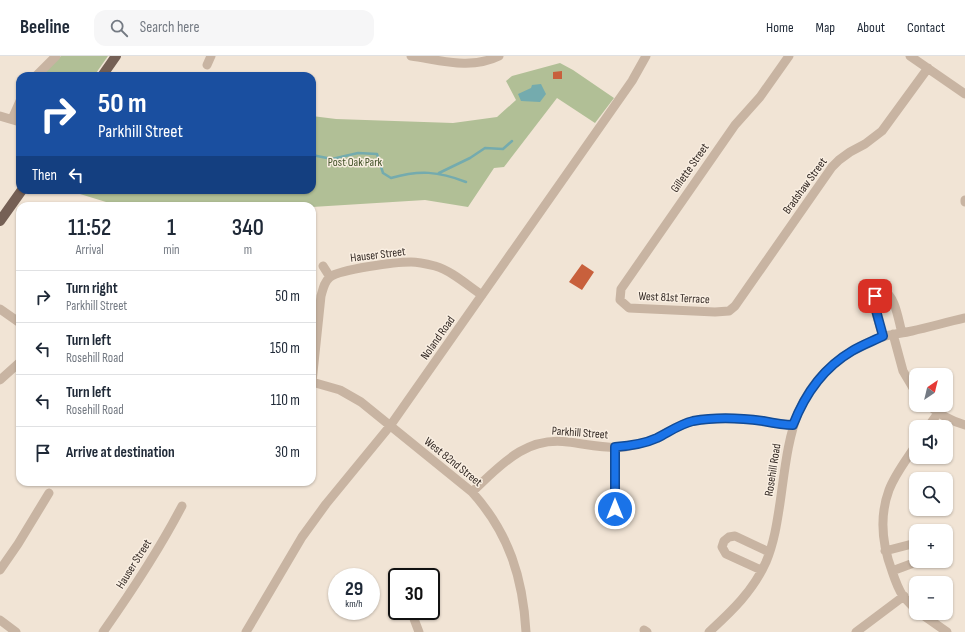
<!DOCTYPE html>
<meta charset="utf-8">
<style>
:root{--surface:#fff;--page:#f6f6f7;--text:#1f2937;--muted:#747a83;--line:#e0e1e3}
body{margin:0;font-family:"Sofia Sans Condensed",sans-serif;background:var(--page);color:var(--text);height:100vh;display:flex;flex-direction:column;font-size:15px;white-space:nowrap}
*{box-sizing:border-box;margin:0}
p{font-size:13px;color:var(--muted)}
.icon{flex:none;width:22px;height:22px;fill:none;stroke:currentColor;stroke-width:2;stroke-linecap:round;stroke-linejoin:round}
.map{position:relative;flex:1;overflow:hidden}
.panel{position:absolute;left:16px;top:146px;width:300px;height:284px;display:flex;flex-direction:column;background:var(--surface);border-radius:12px;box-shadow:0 1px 3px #0004}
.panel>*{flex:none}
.hud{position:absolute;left:16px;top:16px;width:300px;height:122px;border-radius:12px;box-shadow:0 1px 3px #0004;background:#1a4fa0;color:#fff;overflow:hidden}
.needle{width:26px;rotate:35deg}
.tools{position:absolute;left:909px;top:312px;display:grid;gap:8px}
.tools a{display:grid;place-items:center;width:44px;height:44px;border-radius:8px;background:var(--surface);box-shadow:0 1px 3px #0004;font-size:20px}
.speed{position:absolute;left:328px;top:512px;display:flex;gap:8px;font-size:20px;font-weight:700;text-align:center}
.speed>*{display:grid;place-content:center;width:52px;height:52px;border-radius:50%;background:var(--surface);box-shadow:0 1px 3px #0004;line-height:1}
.speed small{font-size:10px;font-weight:400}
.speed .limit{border:2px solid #111;border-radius:6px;background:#fff;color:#111}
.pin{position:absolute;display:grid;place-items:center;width:34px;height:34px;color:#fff;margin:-17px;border-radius:8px;box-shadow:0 2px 6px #0006}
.me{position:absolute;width:44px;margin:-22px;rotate:0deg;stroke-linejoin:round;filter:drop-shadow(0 0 3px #0008)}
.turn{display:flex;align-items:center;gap:14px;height:84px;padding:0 16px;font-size:18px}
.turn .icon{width:52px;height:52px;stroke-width:2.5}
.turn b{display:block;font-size:28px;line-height:34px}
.then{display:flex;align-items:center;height:38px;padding:0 16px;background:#0003;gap:8px;font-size:15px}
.eta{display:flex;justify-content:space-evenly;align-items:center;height:68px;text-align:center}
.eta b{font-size:24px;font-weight:600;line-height:28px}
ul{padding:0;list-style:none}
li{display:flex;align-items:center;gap:12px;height:52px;padding:0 16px;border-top:1px solid var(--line)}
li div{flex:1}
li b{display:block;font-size:15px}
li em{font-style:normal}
header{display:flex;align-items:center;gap:24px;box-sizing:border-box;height:56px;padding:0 20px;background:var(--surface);border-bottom:1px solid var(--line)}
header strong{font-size:19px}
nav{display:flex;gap:22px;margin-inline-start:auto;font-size:14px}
.search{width:280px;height:36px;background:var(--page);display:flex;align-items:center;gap:10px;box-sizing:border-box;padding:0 14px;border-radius:12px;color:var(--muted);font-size:15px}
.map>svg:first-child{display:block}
</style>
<header>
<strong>Beeline</strong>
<div class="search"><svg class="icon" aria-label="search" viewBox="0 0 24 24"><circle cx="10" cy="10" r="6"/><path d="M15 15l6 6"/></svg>Search here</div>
<nav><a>Home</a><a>Map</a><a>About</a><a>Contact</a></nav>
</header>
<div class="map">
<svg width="965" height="576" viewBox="0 0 965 576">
<rect width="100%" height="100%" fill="#f1e4d5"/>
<path fill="#b1bf96" d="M61 0H108L94 20H41Z
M560 7 573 14 614 42 595 67 557 42 504 111 494 112 468 151 425 144 312 151V150H119L80 138 74 134H312V60L336 63 453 67 497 61 516 44 506 25 512 20Z"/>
<path fill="#74abae" d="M541 28 546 38 540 46 521 45 518 38 531 32 532 29Z"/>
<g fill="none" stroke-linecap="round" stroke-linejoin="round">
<path stroke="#74abae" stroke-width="2.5" d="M312 99 332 103 358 97 377 98 383 117 391 122C419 114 438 115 466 126
M439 117 470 102 485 92 503 93 512 85"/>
</g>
<path fill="#c8603c" d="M562 15V23H553V16Z
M582 208 594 216 582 234 569 226Z"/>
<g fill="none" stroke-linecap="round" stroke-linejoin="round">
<path stroke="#c8b4a2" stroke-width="9" d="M411 0C440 4 471 14 499 0
M789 0 760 41 735 69 621 233 620 244 629 252 715 256 729 255 735 250 832 111 839 104 850 96 865 88 882 75 928 12
M910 0 965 38
M207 9 211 0
M36 20 56 0
M0 60 20 66
M12 63 20 45
M965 144V146
M323 210 330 221
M0 253 20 267
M893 278 903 315 916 337
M883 281C881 272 871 247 875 239 877 236 880 235 883 234 896 241 898 263 902 277
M0 324 20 306
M312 326 340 334 361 346 472 436C509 477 523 522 526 576
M312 326 321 240C323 233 324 226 330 221 341 213 396 206 411 206 419 206 427 208 435 210 452 215 467 229 482 239
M928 349C939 358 951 365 965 369
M928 371 938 357
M916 389C907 403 895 418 889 434 879 461 882 488 892 515 895 524 898 533 903 540 907 545 912 549 916 554
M615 391V453
M472 436C500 410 525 380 568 386 586 388 606 393 625 391 635 389 645 387 654 383 668 377 679 368 693 365 716 361 741 362 763 365 773 367 783 369 793 369
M885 495 916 487
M0 514 18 488 49 437
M761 514 726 498 722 491 724 485 729 481 735 480 769 496
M892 515 919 505
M411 555 419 576
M920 557 947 576
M0 564 16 576
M644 574 647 576
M103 576C132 535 159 494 182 450
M246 576 302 481 326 448 390 370 632 25 646 0
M709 576C732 555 753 535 766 506 774 487 777 467 780 447 789 384 791 332 852 295 862 289 875 283 885 280 894 278 903 277 912 275 930 271 947 266 965 262
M856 576 904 540"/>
<path stroke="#756055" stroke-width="10" d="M102 20 116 0
M0 165 22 134"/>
</g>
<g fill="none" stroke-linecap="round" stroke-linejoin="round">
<defs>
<path id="route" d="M615 453V391C629 390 644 388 657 382 669 376 680 368 693 365 715 361 741 362 763 365 773 367 783 369 793 369 805 338 823 312 852 295 862 289 873 285 883 280L874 247 875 240"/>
</defs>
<use href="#route" stroke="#114b97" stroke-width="10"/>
<use href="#route" stroke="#1a73e8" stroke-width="7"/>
</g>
<g text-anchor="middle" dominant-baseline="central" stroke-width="3" stroke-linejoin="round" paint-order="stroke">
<g font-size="12" fill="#425128" stroke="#f9eee1">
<text x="355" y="106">Post Oak Park</text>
</g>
<g font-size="12" fill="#332924" stroke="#f9eee1">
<text transform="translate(690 112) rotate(-55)">Gillette Street</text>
<text transform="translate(805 130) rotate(-54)">Bradshaw Street</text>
<text transform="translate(378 199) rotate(-7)">Hauser Street</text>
<text transform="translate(674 242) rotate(3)">West 81st Terrace</text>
<text transform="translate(438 282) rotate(-55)">Noland Road</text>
<text transform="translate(580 377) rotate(4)">Parkhill Street</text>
<text transform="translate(453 406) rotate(39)">West 82nd Street</text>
<text transform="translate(773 414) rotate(-81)">Rosehill Road</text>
<text transform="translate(134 508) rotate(-58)">Hauser Street</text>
</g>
</g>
</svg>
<div class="tools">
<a><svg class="needle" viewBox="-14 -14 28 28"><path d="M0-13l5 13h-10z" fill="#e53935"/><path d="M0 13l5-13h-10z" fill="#747a83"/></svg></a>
<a><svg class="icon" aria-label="sound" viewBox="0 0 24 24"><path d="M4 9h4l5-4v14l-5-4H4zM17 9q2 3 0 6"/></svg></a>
<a><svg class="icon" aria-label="search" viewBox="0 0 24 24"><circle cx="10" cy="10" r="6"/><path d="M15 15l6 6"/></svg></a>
<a>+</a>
<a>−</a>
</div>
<div class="speed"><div>29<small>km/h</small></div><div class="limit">30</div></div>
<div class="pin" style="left:875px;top:240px;background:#d93025"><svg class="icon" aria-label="arrive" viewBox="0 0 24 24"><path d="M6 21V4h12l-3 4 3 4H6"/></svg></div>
<svg class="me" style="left:615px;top:453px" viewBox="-20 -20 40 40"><circle r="17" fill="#1a73e8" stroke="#fff" stroke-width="3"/><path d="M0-11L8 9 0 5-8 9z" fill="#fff"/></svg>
<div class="hud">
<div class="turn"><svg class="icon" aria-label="right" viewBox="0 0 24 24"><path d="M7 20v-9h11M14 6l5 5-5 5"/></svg><div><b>50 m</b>Parkhill Street</div></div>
<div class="then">Then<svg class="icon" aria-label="left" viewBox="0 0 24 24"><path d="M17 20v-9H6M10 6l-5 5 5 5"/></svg></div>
</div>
<section class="panel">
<div class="eta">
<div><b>11:52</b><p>Arrival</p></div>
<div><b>1</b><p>min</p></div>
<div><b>340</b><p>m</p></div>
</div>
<ul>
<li><svg class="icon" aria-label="right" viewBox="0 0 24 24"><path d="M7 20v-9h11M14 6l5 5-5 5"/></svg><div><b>Turn right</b><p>Parkhill Street</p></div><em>50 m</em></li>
<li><svg class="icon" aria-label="left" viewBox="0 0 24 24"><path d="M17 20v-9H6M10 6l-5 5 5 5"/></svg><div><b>Turn left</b><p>Rosehill Road</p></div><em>150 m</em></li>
<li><svg class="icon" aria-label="left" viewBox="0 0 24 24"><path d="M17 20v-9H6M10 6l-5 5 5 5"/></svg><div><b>Turn left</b><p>Rosehill Road</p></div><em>110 m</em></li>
<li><svg class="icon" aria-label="arrive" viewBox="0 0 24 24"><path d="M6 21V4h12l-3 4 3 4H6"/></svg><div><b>Arrive at destination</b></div><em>30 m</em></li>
</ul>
</section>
</div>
